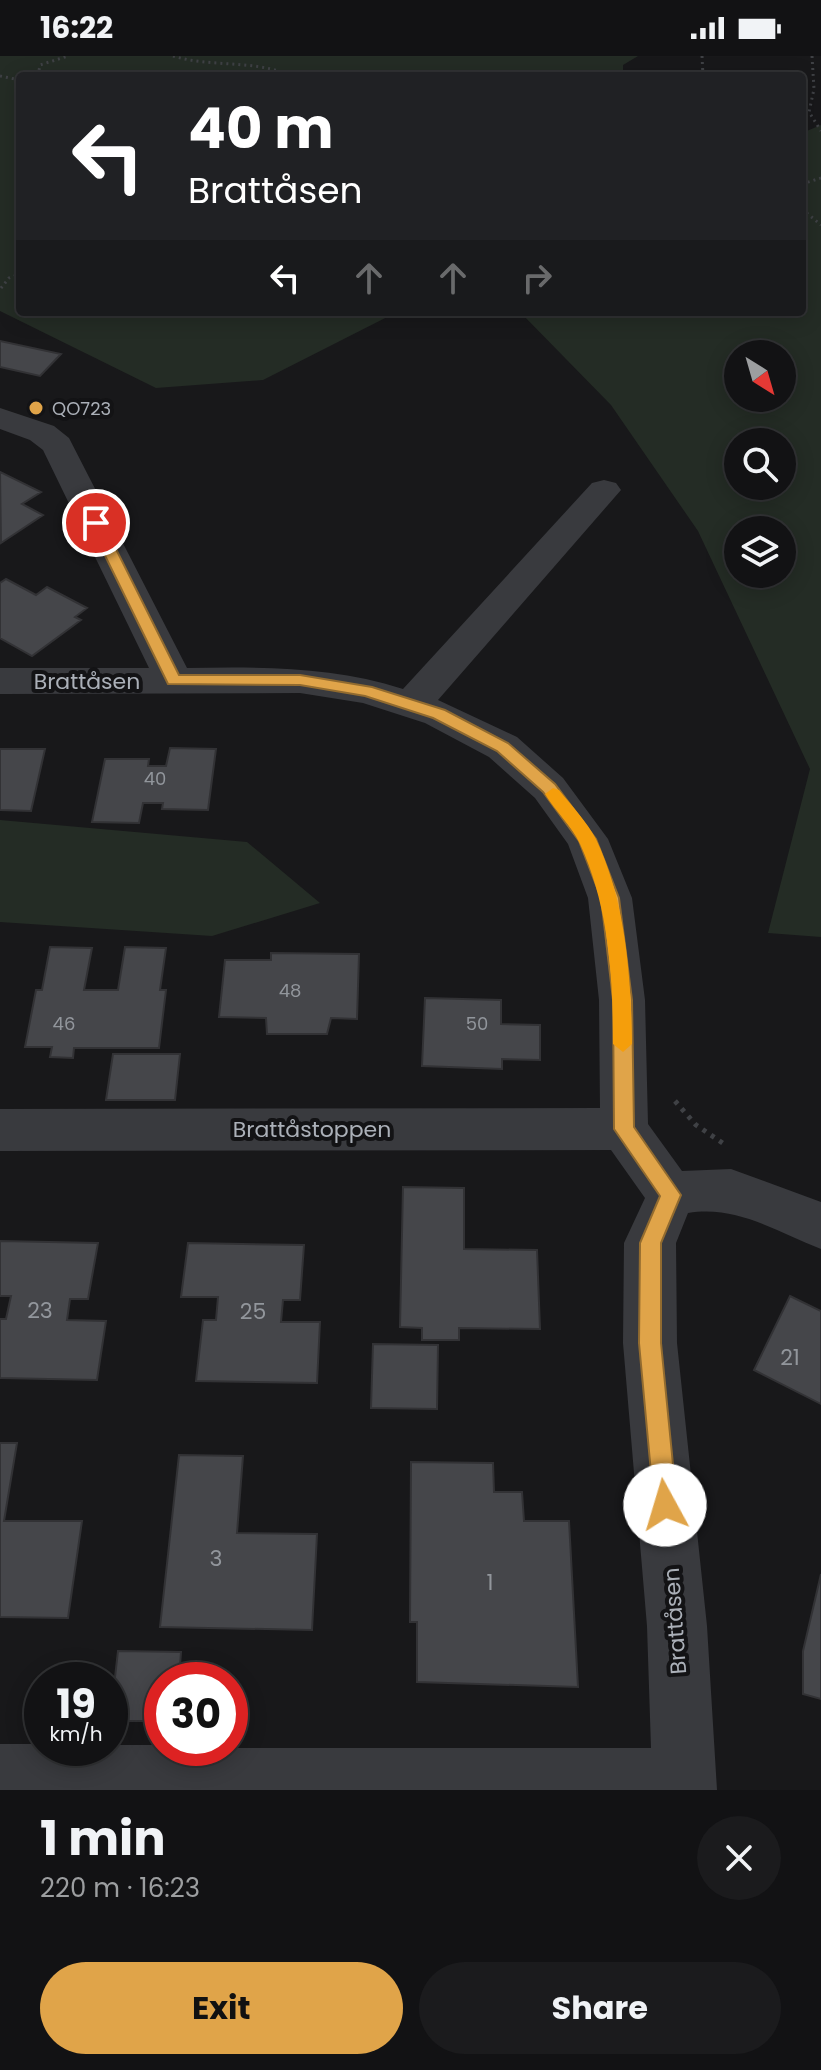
<!DOCTYPE html>
<meta charset="utf-8">
<style>
:root{--surface:#121214;--page:#1b1b1d;--text:#f1f3f6;--muted:#9c9ea0;--line:#313234;--accent:#e0a449}
body{margin:0;font-family:Poppins,sans-serif;background:var(--page);color:var(--text);height:100vh;display:flex;flex-direction:column;font-size:30px;white-space:nowrap}
*{box-sizing:border-box;margin:0}
p{font-size:26px;color:var(--muted)}
.icon{flex:none;width:44px;height:44px;fill:none;stroke:currentColor;stroke-width:2;stroke-linecap:round;stroke-linejoin:round}
.map{position:relative;height:1734px;overflow:hidden}
.panel{display:flex;flex-direction:column;background:var(--surface);flex:1}
.panel>*{flex:none}
.guide{position:absolute;left:16px;top:16px;width:790px;height:244px;border-radius:8px;box-shadow:0 4px 20px #0003,0 0 0 2px var(--line);background:#202124;color:#fff;overflow:hidden}
.needle{width:52px;rotate:143deg}
.controls{position:absolute;left:724px;top:284px;display:grid;gap:16px}
.controls a{display:grid;place-items:center;width:72px;height:72px;border-radius:50%;background:var(--surface);box-shadow:0 4px 20px #0003,0 0 0 2px var(--line);font-size:40px}
.speed{position:absolute;left:24px;top:1606px;display:flex;gap:16px;font-size:40px;font-weight:700;text-align:center}
.speed>*{display:grid;place-content:center;width:104px;height:104px;border-radius:50%;background:var(--surface);box-shadow:0 4px 20px #0003,0 0 0 2px var(--line);line-height:1}
.speed small{font-size:20px;font-weight:400}
.speed .limit{border:12px solid #d22;background:#fff;color:#111}
.pin{position:absolute;display:grid;place-items:center;width:68px;height:68px;color:#fff;margin:-34px;border:4px solid #fff;border-radius:50%;box-shadow:0 2px 8px #0007}
.me{position:absolute;width:88px;margin:-44px;rotate:354deg;stroke-linejoin:round;filter:drop-shadow(0 0 6px #0008)}
.turn{display:flex;align-items:center;gap:28px;height:168px;padding:0 40px;font-size:36px}
.turn .icon{width:104px;height:104px;stroke-width:2.5}
.turn b{display:block;font-size:56px;line-height:68px}
.lanes{display:flex;align-items:center;height:76px;padding:0 40px;background:#0003;justify-content:center;gap:40px;direction:ltr}
.lanes .off{opacity:.35}
.round{display:grid;place-items:center;flex:none;width:84px;height:84px;border-radius:42px;background:var(--page)}
.summary{display:flex;align-items:center;justify-content:space-between;height:136px;padding:0 40px}
h1{font-size:48px;font-weight:700;line-height:60px}
.button{display:flex;gap:16px;margin-top:auto;padding:16px 40px}
.button a{flex:1;height:92px;border-radius:48px;background:var(--accent);color:#111;font-size:32px;font-weight:700;line-height:92px;text-align:center}
.button a+a{background:var(--page);color:var(--text)}
.status{display:flex;justify-content:space-between;align-items:center;height:56px;padding:0 40px;background:var(--surface);direction:ltr}
.status svg{height:22px;fill:currentColor}
.map>svg:first-child{display:block}
</style>
<div class="status"><b>16:22</b><svg viewBox="0 0 49 12"><path d="M0 12V9h3v3zM5 12V6h3v6zM10 12V3h3v9zM15 12V0h3v12zM26 1h20v11H26zM47 4h2v5h-2z"/></svg></div>
<div class="map">
<svg width="821" height="1734" viewBox="0 0 821 1734">
<rect width="100%" height="100%" fill="#18181a"/>
<path fill="#242c25" fill-rule="evenodd" d="M0 0H638L623 9V20H20V256H397L263 324 156 332 0 255Z
M821 69V881L768 877 810 713 698 475 611 349 520 256H802V77ZM738 298H782V342H738ZM738 386H782V430H738ZM738 474H782V518H738Z
M0 764 247 786 320 847 212 880 0 866Z"/>
<path fill="#45464a" stroke="#323235" stroke-width="2" d="M0 285 61 298 40 320 0 311Z
M0 416 41 436 22 448 43 459 1 487Z
M6 523 36 539 47 531 87 552 75 561 81 564 32 600 0 582V527Z
M170 692 216 693 208 754 162 753 163 747H143L139 767 92 766 105 703H149L148 710H166Z
M0 693H45L31 755 0 754Z
M50 891 92 892 84 934H118L125 891 166 892 160 934H166L159 992H74L73 1002 50 1001 52 991H25L36 934H42Z
M271 897 359 898 357 963 331 962 327 978H267L266 962 219 961 225 904H271Z
M425 942 501 944V968L540 969V1004L502 1003V1013L422 1010Z
M113 998H180L175 1044H106Z
M403 1131 464 1132V1193L537 1194 540 1273 459 1272V1284H422V1272L400 1271Z
M0 1185 98 1187 88 1243H70L67 1264 106 1265 97 1324 0 1322V1263H6L11 1240H0Z
M188 1187 304 1189 300 1244H283L281 1266H320L317 1327 196 1325 203 1264H216L218 1241H181Z
M790 1240 821 1255V1348L754 1314Z
M373 1288 438 1289 437 1353 371 1352Z
M0 1387H17L4 1465H82L68 1562 0 1561Z
M179 1399 243 1400 237 1477 317 1478 312 1574 160 1571Z
M411 1406 493 1407 494 1436H522L524 1465H569L578 1631 417 1626V1566H410Z
M821 1518V1643L803 1638V1595Z
M118 1595 181 1596 179 1624H162V1665H110Z"/>
<g fill="none" stroke-linecap="round" stroke-linejoin="round">
<path stroke="#3f4145" stroke-width="3" stroke-dasharray="2 4" stroke-linecap="butt" d="M173 0C212 12 254 3 292 20
M702 0 703 20
M812 0 814 33 809 56 821 75
M0 20 20 24
M38 20 40 9 68 0
M802 128 821 122
M802 153 821 169
M1 232 9 222 20 218"/>
<path stroke="#3f4145" stroke-width="5" stroke-dasharray="4 6" stroke-linecap="butt" d="M675 1045 696 1069 724 1088"/>
<path fill="#393a3e" fill-rule="evenodd" d="M0 352 54 370 69 382 187 612C261 611 332 610 403 633L592 427 604 424 616 427 621 434 438 644 517 681 563 722 608 783 632 842 645 944 648 1068 682 1115 731 1113 821 1146V1193C776 1176 738 1149 688 1157L676 1187 677 1287 707 1570 717 1734H0V1688H42V1692H110V1689H162V1692H651L647 1570 623 1287 624 1187 645 1142 611 1094 0 1095V1053L600 1052 599 944 588 842 568 788 535 742 489 701 425 667 363 647 300 637 0 638V612H149L43 394 30 384 0 373Z"/>
</g>
<path fill="#e0a449" stroke="#926b2f" stroke-width="2" d="M91 464 103 467 179 619H300L372 631 445 654 508 687 555 728 596 783 619 842 632 944 634 1071 681 1139 661 1187V1287L677 1449 674 1458 665 1461 657 1458 654 1449 639 1287 640 1187 660 1140 614 1073 613 944 601 842 579 785 543 736 497 695 433 662 365 640 300 629 168 628 89 467Z"/>
<path fill="#f59e0b" d="M553 732 559 734C571 749 587 766 596 783 626 847 631 919 632 988L623 996 613 988C613 921 609 851 580 788 572 770 555 755 545 738Z"/>
<circle fill="#e0a449" stroke="#131315" stroke-width="3" cx="36" cy="352" r="8"/>
<g text-anchor="middle" dominant-baseline="central" stroke-width="8" stroke-linejoin="round" paint-order="stroke">
<g font-size="18" fill="#abb0b8" stroke="#131315" text-anchor="start">
<text x="52" y="352">QO723</text>
</g>
<g font-size="18" fill="#92969c">
<text x="155" y="722">40</text>
<text x="290" y="934">48</text>
<text x="64" y="967">46</text>
<text x="477" y="967">50</text>
</g>
<g font-size="22" fill="#abb0b8" stroke="#131315">
<text x="87" y="625">Brattåsen</text>
<text x="312" y="1073">Brattåstoppen</text>
<text transform="translate(675 1565) rotate(-94)">Brattåsen</text>
</g>
<g font-size="22" fill="#92969c">
<text x="40" y="1254">23</text>
<text x="253" y="1255">25</text>
<text x="790" y="1301">21</text>
<text x="216" y="1502">3</text>
<text x="490" y="1526">1</text>
</g>
</g>
</svg>
<div class="controls">
<a><svg class="needle" viewBox="-14 -14 28 28"><path d="M0-13l5 13h-10z" fill="#e53935"/><path d="M0 13l5-13h-10z" fill="#9c9ea0"/></svg></a>
<a><svg class="icon" aria-label="search" viewBox="0 0 24 24"><circle cx="10" cy="10" r="6"/><path d="M15 15l6 6"/></svg></a>
<a><svg class="icon" aria-label="layers" viewBox="0 0 24 24"><path d="M12 4l9 5-9 5-9-5zM3 14l9 5 9-5"/></svg></a>
</div>
<div class="speed"><div>19<small>km/h</small></div><div class="limit">30</div></div>
<div class="pin" style="left:96px;top:467px;background:#d93025"><svg class="icon" aria-label="arrive" viewBox="0 0 24 24"><path d="M6 21V4h12l-3 4 3 4H6"/></svg></div>
<svg class="me" style="left:665px;top:1449px" viewBox="-20 -20 40 40"><circle r="19" fill="#fff"/><path d="M0-13L10 11 0 6-10 11z" fill="#e0a449"/></svg>
<div class="guide">
<div class="turn"><svg class="icon" aria-label="left" viewBox="0 0 24 24"><path d="M17 20v-9H6M10 6l-5 5 5 5"/></svg><div><b>40 m</b>Brattåsen</div></div>
<div class="lanes"><svg class="icon" aria-label="left" viewBox="0 0 24 24"><path d="M17 20v-9H6M10 6l-5 5 5 5"/></svg><svg class="icon off" aria-label="ahead" viewBox="0 0 24 24"><path d="M12 20V5M6 11l6-6 6 6"/></svg><svg class="icon off" aria-label="ahead" viewBox="0 0 24 24"><path d="M12 20V5M6 11l6-6 6 6"/></svg><svg class="icon off" aria-label="right" viewBox="0 0 24 24"><path d="M7 20v-9h11M14 6l5 5-5 5"/></svg></div>
</div>
</div>
<section class="panel">
<div class="summary"><div><h1>1 min</h1><p>220 m · 16:23</p></div><a class="round"><svg class="icon" aria-label="close" viewBox="0 0 24 24"><path d="M6 6l12 12M18 6L6 18"/></svg></a></div>
<div class="button"><a>Exit</a><a>Share</a></div>
</section>
